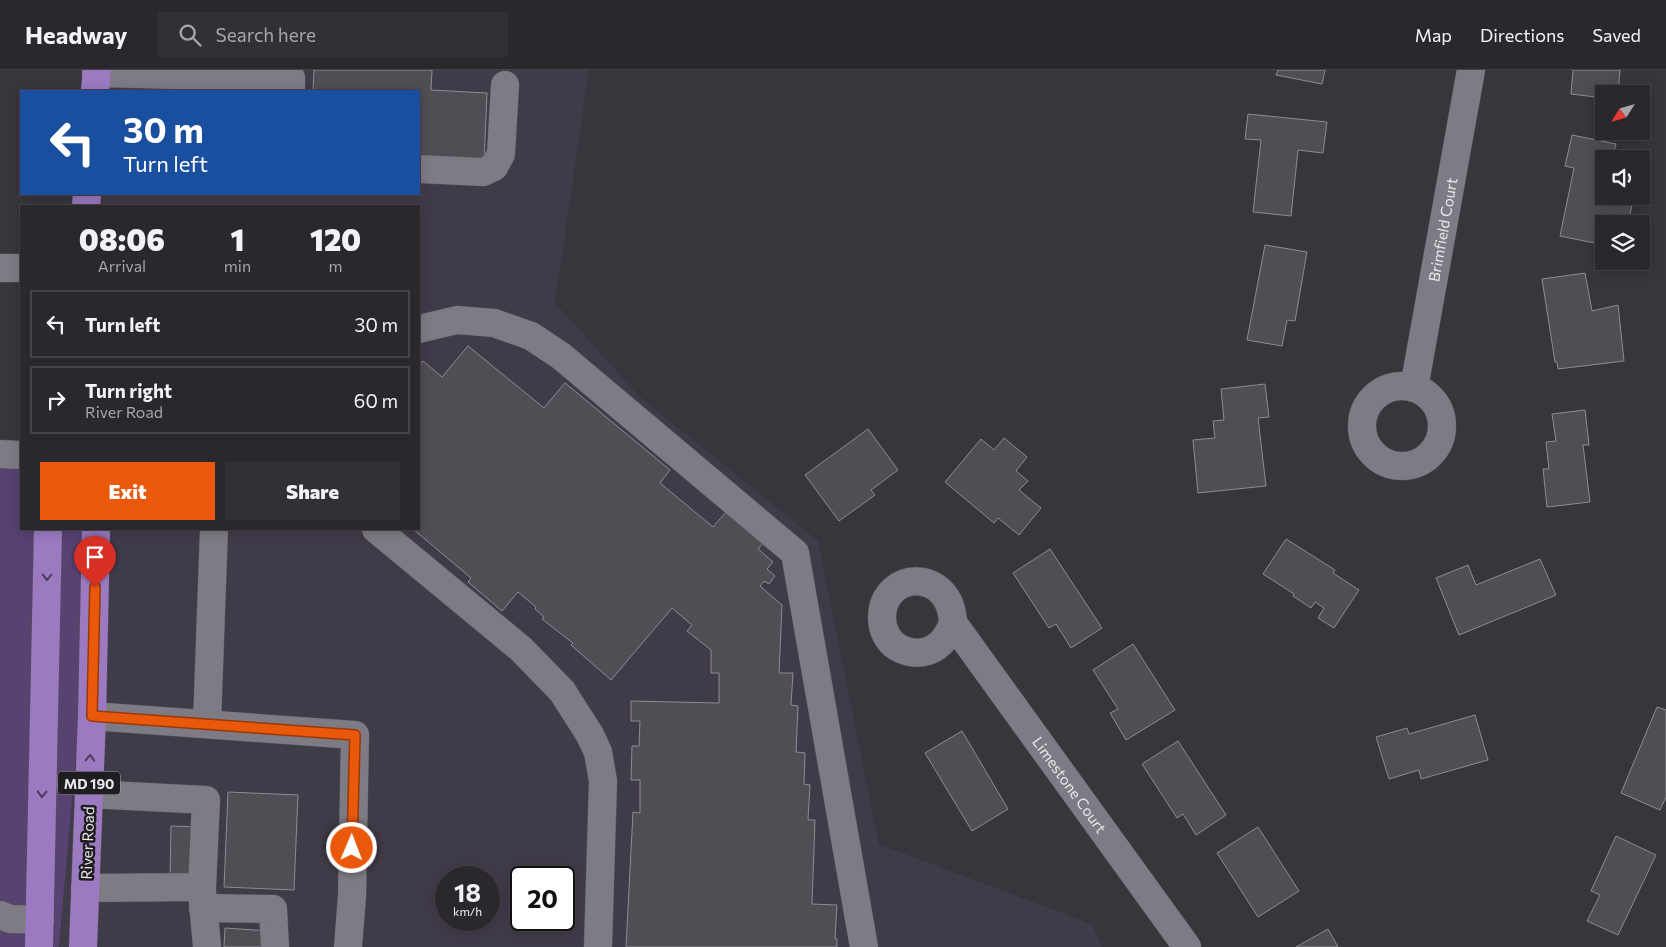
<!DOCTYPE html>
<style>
:root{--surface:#2a282d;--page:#323035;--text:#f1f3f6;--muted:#a5a6aa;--line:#464449;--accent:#ea580c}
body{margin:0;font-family:Commissioner,sans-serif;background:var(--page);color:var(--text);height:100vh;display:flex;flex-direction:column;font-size:19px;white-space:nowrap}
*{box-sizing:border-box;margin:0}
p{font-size:16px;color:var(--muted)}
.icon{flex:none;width:28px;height:28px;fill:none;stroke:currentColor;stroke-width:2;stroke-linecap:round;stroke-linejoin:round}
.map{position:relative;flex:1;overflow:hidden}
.drawer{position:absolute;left:20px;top:135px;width:400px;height:325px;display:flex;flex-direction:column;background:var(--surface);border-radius:0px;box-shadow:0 2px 12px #0003,0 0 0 1px var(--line)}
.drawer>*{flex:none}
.hud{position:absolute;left:20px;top:20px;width:400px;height:105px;border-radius:0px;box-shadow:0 2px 12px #0003,0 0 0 1px var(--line);background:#1a4fa0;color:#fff;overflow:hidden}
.needle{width:32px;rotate:233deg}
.fabs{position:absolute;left:1595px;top:15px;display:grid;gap:10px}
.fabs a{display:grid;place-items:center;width:55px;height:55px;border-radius:0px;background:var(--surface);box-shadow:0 2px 12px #0003,0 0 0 1px var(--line);font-size:25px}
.speed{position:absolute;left:435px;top:796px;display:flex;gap:10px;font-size:25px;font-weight:700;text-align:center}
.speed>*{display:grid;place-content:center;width:65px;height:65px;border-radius:50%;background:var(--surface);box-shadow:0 2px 12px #0003,0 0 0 1px var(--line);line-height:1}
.speed small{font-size:12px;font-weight:400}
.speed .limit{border:2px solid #111;border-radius:8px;background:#fff;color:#111}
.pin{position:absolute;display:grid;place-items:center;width:42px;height:42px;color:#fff;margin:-51px -21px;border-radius:50% 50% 50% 0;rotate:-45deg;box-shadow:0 0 5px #0007}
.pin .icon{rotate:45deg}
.me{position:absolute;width:55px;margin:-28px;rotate:1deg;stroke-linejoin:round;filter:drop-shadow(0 0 4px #0008)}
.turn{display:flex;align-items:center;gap:18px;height:105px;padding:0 20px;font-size:22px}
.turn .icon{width:65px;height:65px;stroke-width:2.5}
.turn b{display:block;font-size:35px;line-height:42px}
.eta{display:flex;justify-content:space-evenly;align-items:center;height:85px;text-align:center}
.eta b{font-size:30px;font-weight:800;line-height:35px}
.button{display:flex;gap:10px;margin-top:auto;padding:10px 20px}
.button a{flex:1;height:58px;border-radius:0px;background:var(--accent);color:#fff;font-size:20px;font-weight:800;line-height:58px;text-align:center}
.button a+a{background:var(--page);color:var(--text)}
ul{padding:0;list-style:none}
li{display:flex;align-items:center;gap:15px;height:68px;margin:0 10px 8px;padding:0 10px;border:2px solid var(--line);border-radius:0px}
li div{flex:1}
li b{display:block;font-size:19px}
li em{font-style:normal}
header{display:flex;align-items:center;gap:30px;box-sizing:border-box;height:70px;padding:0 25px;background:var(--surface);border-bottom:1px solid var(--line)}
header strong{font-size:24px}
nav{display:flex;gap:28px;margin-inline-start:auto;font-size:18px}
.search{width:350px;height:45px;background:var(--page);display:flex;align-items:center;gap:12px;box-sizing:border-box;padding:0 18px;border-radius:0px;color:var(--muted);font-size:19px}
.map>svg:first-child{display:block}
</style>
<header>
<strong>Headway</strong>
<div class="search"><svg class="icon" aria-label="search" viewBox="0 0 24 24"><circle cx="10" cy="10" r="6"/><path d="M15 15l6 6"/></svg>Search here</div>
<nav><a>Map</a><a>Directions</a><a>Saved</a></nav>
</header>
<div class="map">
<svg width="1666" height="877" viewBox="0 0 1666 877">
<rect width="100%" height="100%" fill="#38353c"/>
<path fill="#403b48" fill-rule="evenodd" d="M97 0H589L555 233 640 327 818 471 879 774 1092 854 1102 877H59L96 459H419V136H86L87 124H419V21H95ZM446 808H489V850H446ZM521 808H564V850H521Z"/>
<path fill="#574271" d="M0 384 21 385V459H96L59 877H0Z"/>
<path fill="#504d54" stroke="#8e8b93" d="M314 0H432L431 20 487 23 484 93 419 90V21H313Z
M1278 0H1325L1322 14 1276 5Z
M1573 0H1620L1618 24H1604V28L1571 24Z
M1248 44 1327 52 1323 83 1298 80 1291 146 1253 142 1261 70 1245 69Z
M1572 65 1616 74 1614 81 1642 87 1641 92V89H1604V126H1634L1629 148 1614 144 1612 154H1604V175L1560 166 1574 98 1565 96Z
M1265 175 1307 182 1295 251 1287 250 1282 276 1247 270Z
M1585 203 1592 241 1618 235 1624 291 1558 299 1557 292H1555L1542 209Z
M468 276 544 338 565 313 670 400 660 413 713 457 726 442 763 473 758 479 773 492 767 499 775 506 769 514 764 511 760 516 782 535 779 603H793L791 635 798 636 796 682 805 683 804 714 810 715 808 750H815L812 834 837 835 835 869H837V877H626L633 742 640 743V710H631L632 676H639L640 651H631V631L719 633V603H711V580L687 561 692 555 672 538 611 610 571 575 573 573 542 549 544 547 535 539 536 537 518 522 502 541 468 512 471 508 413 459H419V296L423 291 442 307Z
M1265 314 1269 347 1258 348 1266 416 1198 423 1193 370 1215 368 1213 351 1224 350 1221 319Z
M1585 340 1589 375H1583L1590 432 1547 437 1543 399H1549L1546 372 1556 371 1552 344Z
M868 359 898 400 871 420 875 425 839 451 805 405Z
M1004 368 1027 387 1016 401 1028 411 1019 420 1041 438 1019 465 998 448 994 453 945 412 981 369 994 380Z
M1286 469 1335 500 1333 503 1359 520 1334 558 1318 548 1324 538 1315 532 1311 538 1293 526 1294 524 1263 504Z
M1050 479 1102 558 1071 578 1056 554 1049 558 1013 503Z
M1540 489 1556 525 1459 565 1436 508 1468 495 1476 515Z
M1133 574 1175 640 1126 670 1110 643 1118 639 1093 600Z
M1657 637 1666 640V727L1660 740 1621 723Z
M1475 645 1488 690 1421 709 1419 700 1389 709 1376 667 1407 658 1409 664Z
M962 661 1008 739 972 761 925 683Z
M1178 671 1226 745 1196 765 1183 744 1177 748 1142 694Z
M228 722 298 725 294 820 224 817Z
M171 756 199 757 198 807 170 806Z
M1258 757 1299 821 1258 847 1217 783Z
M1616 766 1656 785 1618 865 1587 851 1600 825 1591 821Z
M225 858 269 861 267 877H224Z
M1328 859 1338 877H1296Z"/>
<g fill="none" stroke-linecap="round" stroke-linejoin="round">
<defs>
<g id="minor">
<path d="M96 3 291 8V21"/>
<path d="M419 99 483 102 494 97 501 84 505 15"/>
<path d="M0 198H21"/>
<path d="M419 259 457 250 494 253 531 266 561 286 795 483 864 877"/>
<circle cx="1402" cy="356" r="40"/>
<path id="s1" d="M1414 318 1471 0"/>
<path d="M0 384 21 385"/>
<path d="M376 459 521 579 562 621 590 665 598 682 603 711 598 877"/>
<path id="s2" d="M953 553C946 572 932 586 910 582 905 581 898 578 893 574 886 567 882 557 882 547 883 500 951 497 953 553L1187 877"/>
<path d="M92 646 355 665 352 826 348 877"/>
<path d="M207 654 214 459"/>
<path d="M85 818 202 817 206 730 89 724"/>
<path d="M202 821 207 877"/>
<path d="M203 838 273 839 275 877"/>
<path d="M0 845 10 849 40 850"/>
</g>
<path id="major" d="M95 21 97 0
M86 136 87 124
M39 877 48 459
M83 877 92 646 96 459"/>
</defs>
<use href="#minor" stroke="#545157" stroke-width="29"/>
<use href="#major" stroke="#545157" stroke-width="29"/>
<use href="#minor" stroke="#7f7b84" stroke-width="28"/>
<use href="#major" stroke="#9b7ac1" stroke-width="28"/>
</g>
<defs><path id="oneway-chevron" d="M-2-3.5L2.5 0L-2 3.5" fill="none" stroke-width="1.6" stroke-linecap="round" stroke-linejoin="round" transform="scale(1.25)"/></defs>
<g stroke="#4a3e59">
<use href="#oneway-chevron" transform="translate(47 507) rotate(91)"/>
<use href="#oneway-chevron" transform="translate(90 688) rotate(-88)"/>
<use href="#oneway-chevron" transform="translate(42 724) rotate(91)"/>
</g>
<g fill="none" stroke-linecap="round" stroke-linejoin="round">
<defs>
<path id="route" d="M95 517 92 646 355 665 352 778"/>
</defs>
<use href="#route" stroke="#983908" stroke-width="12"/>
<use href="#route" stroke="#ea580c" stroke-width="9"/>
</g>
<g text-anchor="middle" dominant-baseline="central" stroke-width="5" stroke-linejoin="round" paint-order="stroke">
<rect fill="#1f1d21" stroke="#acaaaf" stroke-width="1" x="58" y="701.5" width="62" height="23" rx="4"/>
<g font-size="14" font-weight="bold" fill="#e9e7ec">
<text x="89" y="713">MD 190</text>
</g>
<g font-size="15" fill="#e9e7ec" stroke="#1f1d21">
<text stroke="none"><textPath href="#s1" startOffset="161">Brimfield Court</textPath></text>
<text stroke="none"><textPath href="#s2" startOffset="422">Limestone Court</textPath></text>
<text transform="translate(87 773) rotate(-88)">River Road</text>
</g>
</g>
</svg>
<div class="fabs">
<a><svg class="needle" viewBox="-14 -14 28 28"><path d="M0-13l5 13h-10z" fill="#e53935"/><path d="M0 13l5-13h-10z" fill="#a5a6aa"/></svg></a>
<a><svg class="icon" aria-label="sound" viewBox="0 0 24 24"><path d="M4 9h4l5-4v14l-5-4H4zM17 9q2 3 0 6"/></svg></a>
<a><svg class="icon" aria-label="layers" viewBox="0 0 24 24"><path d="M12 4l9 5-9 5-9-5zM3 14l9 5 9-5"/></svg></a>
</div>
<div class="speed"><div>18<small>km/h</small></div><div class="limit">20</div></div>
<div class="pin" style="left:95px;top:517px;background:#d93025"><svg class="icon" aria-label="arrive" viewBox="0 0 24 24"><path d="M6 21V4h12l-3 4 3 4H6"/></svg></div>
<svg class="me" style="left:352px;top:778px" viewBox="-20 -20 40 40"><circle r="17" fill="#ea580c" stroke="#fff" stroke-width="3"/><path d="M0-11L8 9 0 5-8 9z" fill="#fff"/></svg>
<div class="hud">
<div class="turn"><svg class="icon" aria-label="left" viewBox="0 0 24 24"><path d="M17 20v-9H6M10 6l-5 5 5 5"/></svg><div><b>30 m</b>Turn left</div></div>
</div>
<section class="drawer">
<div class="eta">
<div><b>08:06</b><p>Arrival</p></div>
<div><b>1</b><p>min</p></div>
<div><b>120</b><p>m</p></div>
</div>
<ul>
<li><svg class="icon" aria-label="left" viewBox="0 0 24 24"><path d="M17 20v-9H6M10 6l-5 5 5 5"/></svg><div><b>Turn left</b></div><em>30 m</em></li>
<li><svg class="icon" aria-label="right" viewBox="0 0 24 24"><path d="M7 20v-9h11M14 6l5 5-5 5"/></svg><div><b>Turn right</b><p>River Road</p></div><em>60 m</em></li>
</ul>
<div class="button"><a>Exit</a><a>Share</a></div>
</section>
</div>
